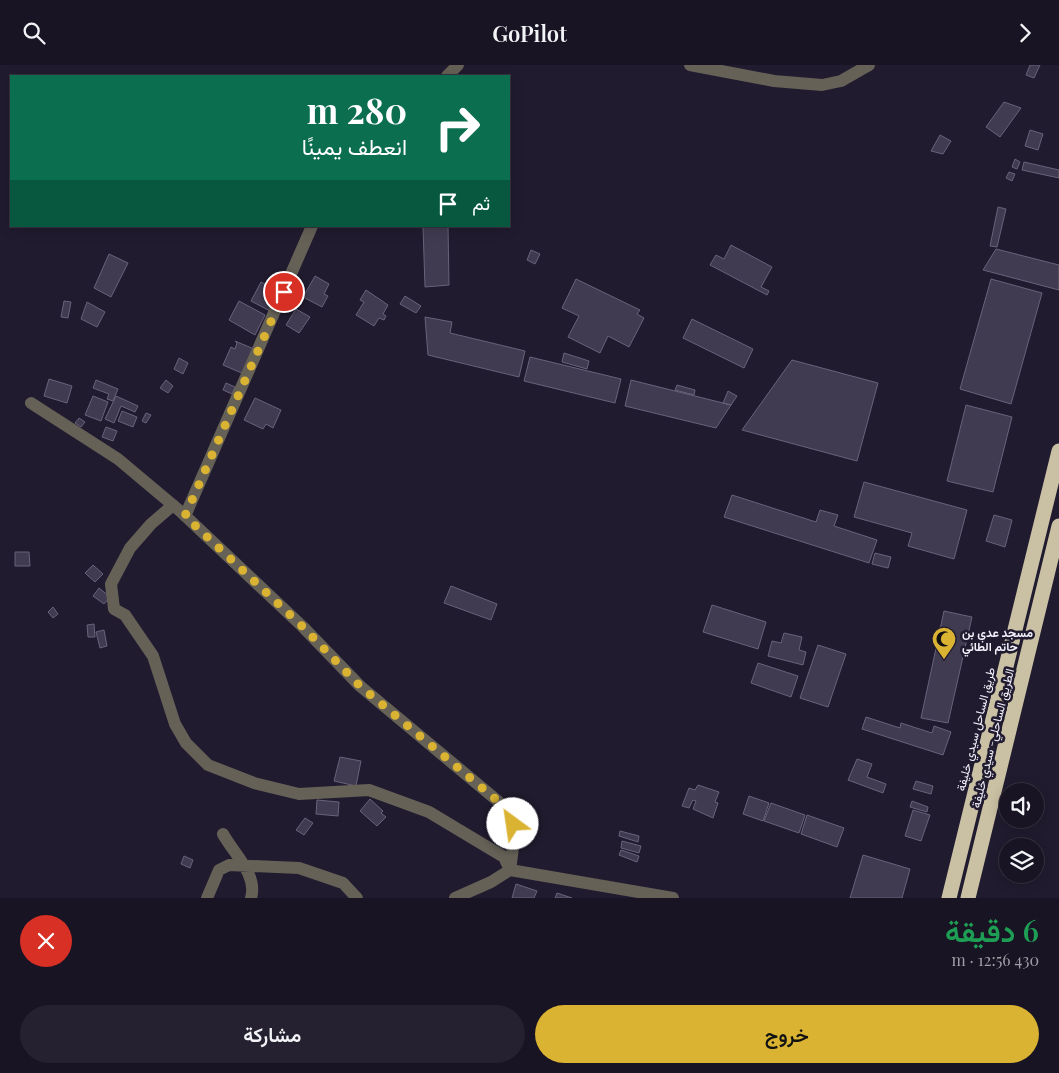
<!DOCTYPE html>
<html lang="ar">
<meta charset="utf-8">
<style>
:root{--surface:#191423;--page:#262130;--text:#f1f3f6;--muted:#9f9ea6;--line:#373341;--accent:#dab333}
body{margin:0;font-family:"Playfair Display",Vazirmatn,serif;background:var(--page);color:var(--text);direction:rtl;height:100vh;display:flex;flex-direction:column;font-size:19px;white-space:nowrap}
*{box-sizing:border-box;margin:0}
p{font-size:16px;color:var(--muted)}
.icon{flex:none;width:28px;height:28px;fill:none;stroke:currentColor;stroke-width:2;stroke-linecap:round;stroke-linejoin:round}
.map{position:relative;height:833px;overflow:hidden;direction:ltr}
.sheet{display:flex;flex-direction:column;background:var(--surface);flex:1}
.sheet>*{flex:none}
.guide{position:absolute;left:10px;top:10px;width:500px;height:152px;border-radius:0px;box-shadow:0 2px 12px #0003,0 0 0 1px var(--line);direction:rtl;background:#0b6e4f;color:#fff;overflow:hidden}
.buttons{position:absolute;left:999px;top:718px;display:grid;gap:10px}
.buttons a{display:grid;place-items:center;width:45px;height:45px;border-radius:50%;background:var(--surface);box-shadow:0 2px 12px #0003,0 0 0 1px var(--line);font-size:25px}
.pin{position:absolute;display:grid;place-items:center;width:42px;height:42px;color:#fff;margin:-21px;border:2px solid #fff;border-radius:50%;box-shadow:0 1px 5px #0007}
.me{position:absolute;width:55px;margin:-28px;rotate:329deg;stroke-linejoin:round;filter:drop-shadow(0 0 4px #0008)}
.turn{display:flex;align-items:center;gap:18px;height:105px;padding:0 20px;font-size:22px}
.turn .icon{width:65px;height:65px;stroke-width:2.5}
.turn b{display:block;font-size:35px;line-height:42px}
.then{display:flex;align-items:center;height:48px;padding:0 20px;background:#0003;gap:10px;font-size:19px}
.round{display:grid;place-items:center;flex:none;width:52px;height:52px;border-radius:26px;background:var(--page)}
.summary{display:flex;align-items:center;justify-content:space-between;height:85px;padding:0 20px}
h1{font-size:30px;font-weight:600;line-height:38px;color:#1e9e55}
.action{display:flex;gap:10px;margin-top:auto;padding:10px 20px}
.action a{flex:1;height:58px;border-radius:30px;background:var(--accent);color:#111;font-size:20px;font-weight:600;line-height:58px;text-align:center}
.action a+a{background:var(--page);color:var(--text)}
header{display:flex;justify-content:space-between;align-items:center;height:65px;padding:0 20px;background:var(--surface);font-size:22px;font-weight:600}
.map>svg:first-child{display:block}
</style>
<header><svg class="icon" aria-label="forward" viewBox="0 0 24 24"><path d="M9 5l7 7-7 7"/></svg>GoPilot<svg class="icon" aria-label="search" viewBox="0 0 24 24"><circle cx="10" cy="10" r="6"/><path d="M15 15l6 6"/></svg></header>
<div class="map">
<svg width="1059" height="833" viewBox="0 0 1059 833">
<rect width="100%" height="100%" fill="#211b2f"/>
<path fill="#413b51" stroke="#69627b" d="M1030 0H1040L1034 13 1026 10Z
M1004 37 1021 43 1000 72 986 62Z
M1030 65 1043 69 1038 85 1025 81Z
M940 70 951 76 943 89 931 86Z
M1015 94 1020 97 1017 104 1012 102Z
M1024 97 1059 105V113L1022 105Z
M1009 107 1015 109 1012 116 1006 113Z
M998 142 1006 144 997 182 990 181Z
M423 161H448L449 220 425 222Z
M731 180 772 202 761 222 769 226 767 230 710 200 716 190 724 194Z
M996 184 1059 200V225L983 205Z
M531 185 540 189 535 199 527 195Z
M109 189 128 198 111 232 94 223Z
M315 211 329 219 324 229 328 231 322 242 303 232Z
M576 214 640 245 637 249 644 253 629 282 608 271 600 288 568 272 579 251 562 243Z
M991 214 1042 228 1011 339 960 324Z
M261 217 280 227 270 246 251 236Z
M366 225 388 240 383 249 386 251 384 255 379 253 374 261 356 250 364 237 360 235Z
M405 231 421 241 416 248 400 239Z
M64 236 71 237 68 253 61 252Z
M239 236 265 250 255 270 229 255Z
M87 237 105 247 97 262 81 254Z
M296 244 310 252 299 268 286 260Z
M425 252 452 257 450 268 525 286 519 312 428 290Z
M692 254 753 284 744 303 683 273Z
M235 276 254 284 244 309 223 300 231 282 235 284 237 278Z
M564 288 589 296 587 304 562 297Z
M530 292 621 314 615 338 524 316Z
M179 293 188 298 183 309 174 304Z
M792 295 878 318 857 396 742 365Z
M49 314 72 321 67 338 44 331Z
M96 315 118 324 113 336 107 334 109 329 93 323Z
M166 315 173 321 168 328 160 323Z
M631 315 731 340 716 363 625 341Z
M226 318 235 322 232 329 223 325Z
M677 320 695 325 694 330 675 325Z
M728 326 737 331 731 340 723 338Z
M93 331 108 337 101 356 85 350Z
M116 331 138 341 135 347 121 341 114 358 105 354Z
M255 333 281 345 273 363 266 359 263 364 244 355Z
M966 340 1012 352 993 427 947 416Z
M122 346 137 352 133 362 118 356Z
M146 348 151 350 146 358 142 356Z
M79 353 85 357 81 362 75 358Z
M106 362 117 366 113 376 102 372Z
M864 417 967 445 954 494 908 481 912 468 854 452Z
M732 430 816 457 820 445 838 450 834 461 877 475 869 498 724 452Z
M994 450 1012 455 1005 482 986 476Z
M15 487H29L30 501H15Z
M875 488 891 492 888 503 872 499Z
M93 500 103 509 95 517 85 508Z
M451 521 497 539 491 555 444 538Z
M99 523 110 532 104 539 93 531Z
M712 540 766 557 758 584 703 567Z
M53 542 58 549 53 553 48 547Z
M944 546 972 552 948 658 921 653Z
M94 559 95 572H88L87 560Z
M104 565 107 581 100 583 96 567Z
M784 568 802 572 799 585 806 587 803 600 768 591 772 576 781 578Z
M818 580 846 589 828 642 800 633Z
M758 598 798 611 791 632 751 618Z
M866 652 900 663 901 658 932 668 934 661 951 667 943 690 862 664Z
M340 692 361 696 356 721 334 716Z
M857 694 872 699 867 712 886 719 883 728 848 715Z
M916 716 933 721 931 729 913 724Z
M698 720 719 727 715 737 718 738 713 753 693 744 696 736 693 735 689 743 682 741 689 723 695 725Z
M749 731 769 738 763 756 743 749Z
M370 734 383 746 381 748 386 752 377 761 360 746Z
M317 735 339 737 338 751 316 749Z
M912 736 928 742 927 747 910 742Z
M771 738 805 750 799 768 764 756Z
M913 745 930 750 921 776 905 771Z
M807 750 844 763 837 782 801 769Z
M305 753 313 758 304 770 296 765Z
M620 766 639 771 638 777 619 771Z
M622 776 641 781 639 788 621 783Z
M621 785 639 791 637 797 619 790Z
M863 790 910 804 902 833H850Z
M184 791 193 795 190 803 181 799Z
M516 819 537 826 534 833H512Z
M557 828 572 833H555Z"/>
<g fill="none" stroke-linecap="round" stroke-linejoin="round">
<path stroke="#656157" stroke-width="12" d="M690 0 774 16 822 20 841 16 869 0
M447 11 458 0
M31 338 118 394 180 446 303 562 360 621 505 742C518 762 513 783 510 805L491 817 455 833
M173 440 151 459 130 483 111 519 114 544 125 550 153 591 175 659 186 678 208 700 254 718 299 729 369 725 429 747 504 792 510 805
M185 451 312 161
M223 769C234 789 258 810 251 833
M510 805 673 833
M207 833 219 805 229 800 299 803 343 818 357 833"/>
<path stroke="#cac0a4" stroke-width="15" d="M949 833 1059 386
M968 833 1059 461"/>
</g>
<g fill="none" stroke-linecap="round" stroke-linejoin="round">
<path stroke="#dab333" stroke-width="9" stroke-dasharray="0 16.2" d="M284 227 185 451 303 562 360 621 505 742 513 759"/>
</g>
<defs>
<symbol id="mosque-pin" viewBox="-11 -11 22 30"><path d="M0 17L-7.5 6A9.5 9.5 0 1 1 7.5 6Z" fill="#dab333" stroke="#211b2f"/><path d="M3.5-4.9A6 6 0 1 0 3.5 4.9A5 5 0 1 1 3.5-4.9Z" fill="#111"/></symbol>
</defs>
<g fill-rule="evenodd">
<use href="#mosque-pin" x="930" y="560" width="28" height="38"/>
</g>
<g text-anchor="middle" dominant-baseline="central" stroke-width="5" stroke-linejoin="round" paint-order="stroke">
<g font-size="12" font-weight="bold" fill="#f4f2fd" stroke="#211b2f" text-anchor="start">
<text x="962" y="567">مسجد عدي بن<tspan x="962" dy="14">حاتم الطائي</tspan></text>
</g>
<g font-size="12" fill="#f4f2fd" stroke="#211b2f">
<text transform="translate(975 664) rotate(-76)">طريق الساحل سيدي خليفة</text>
<text transform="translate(992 673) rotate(-76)">الطريق الساحلي- سيدي خليفة</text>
</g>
</g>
</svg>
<div class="buttons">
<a><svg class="icon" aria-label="sound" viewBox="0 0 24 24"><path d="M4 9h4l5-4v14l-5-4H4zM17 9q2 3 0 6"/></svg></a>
<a><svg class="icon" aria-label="layers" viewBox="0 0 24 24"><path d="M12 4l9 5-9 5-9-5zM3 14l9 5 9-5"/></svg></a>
</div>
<div class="pin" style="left:284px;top:227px;background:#d93025"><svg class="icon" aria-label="arrive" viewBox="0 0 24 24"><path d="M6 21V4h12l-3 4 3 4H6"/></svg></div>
<svg class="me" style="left:513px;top:759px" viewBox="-20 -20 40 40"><circle r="19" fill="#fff"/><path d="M0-13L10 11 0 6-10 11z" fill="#dab333"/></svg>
<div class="guide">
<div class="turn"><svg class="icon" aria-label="right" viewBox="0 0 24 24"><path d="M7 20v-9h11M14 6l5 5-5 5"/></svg><div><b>280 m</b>انعطف يمينًا</div></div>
<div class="then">ثم<svg class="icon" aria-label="arrive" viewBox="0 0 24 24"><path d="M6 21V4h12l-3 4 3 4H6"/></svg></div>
</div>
</div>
<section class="sheet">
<div class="summary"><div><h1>6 دقيقة</h1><p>430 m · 12:56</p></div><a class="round" style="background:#d93025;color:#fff"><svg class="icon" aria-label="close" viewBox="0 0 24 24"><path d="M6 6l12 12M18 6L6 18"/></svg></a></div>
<div class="action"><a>خروج</a><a>مشاركة</a></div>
</section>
